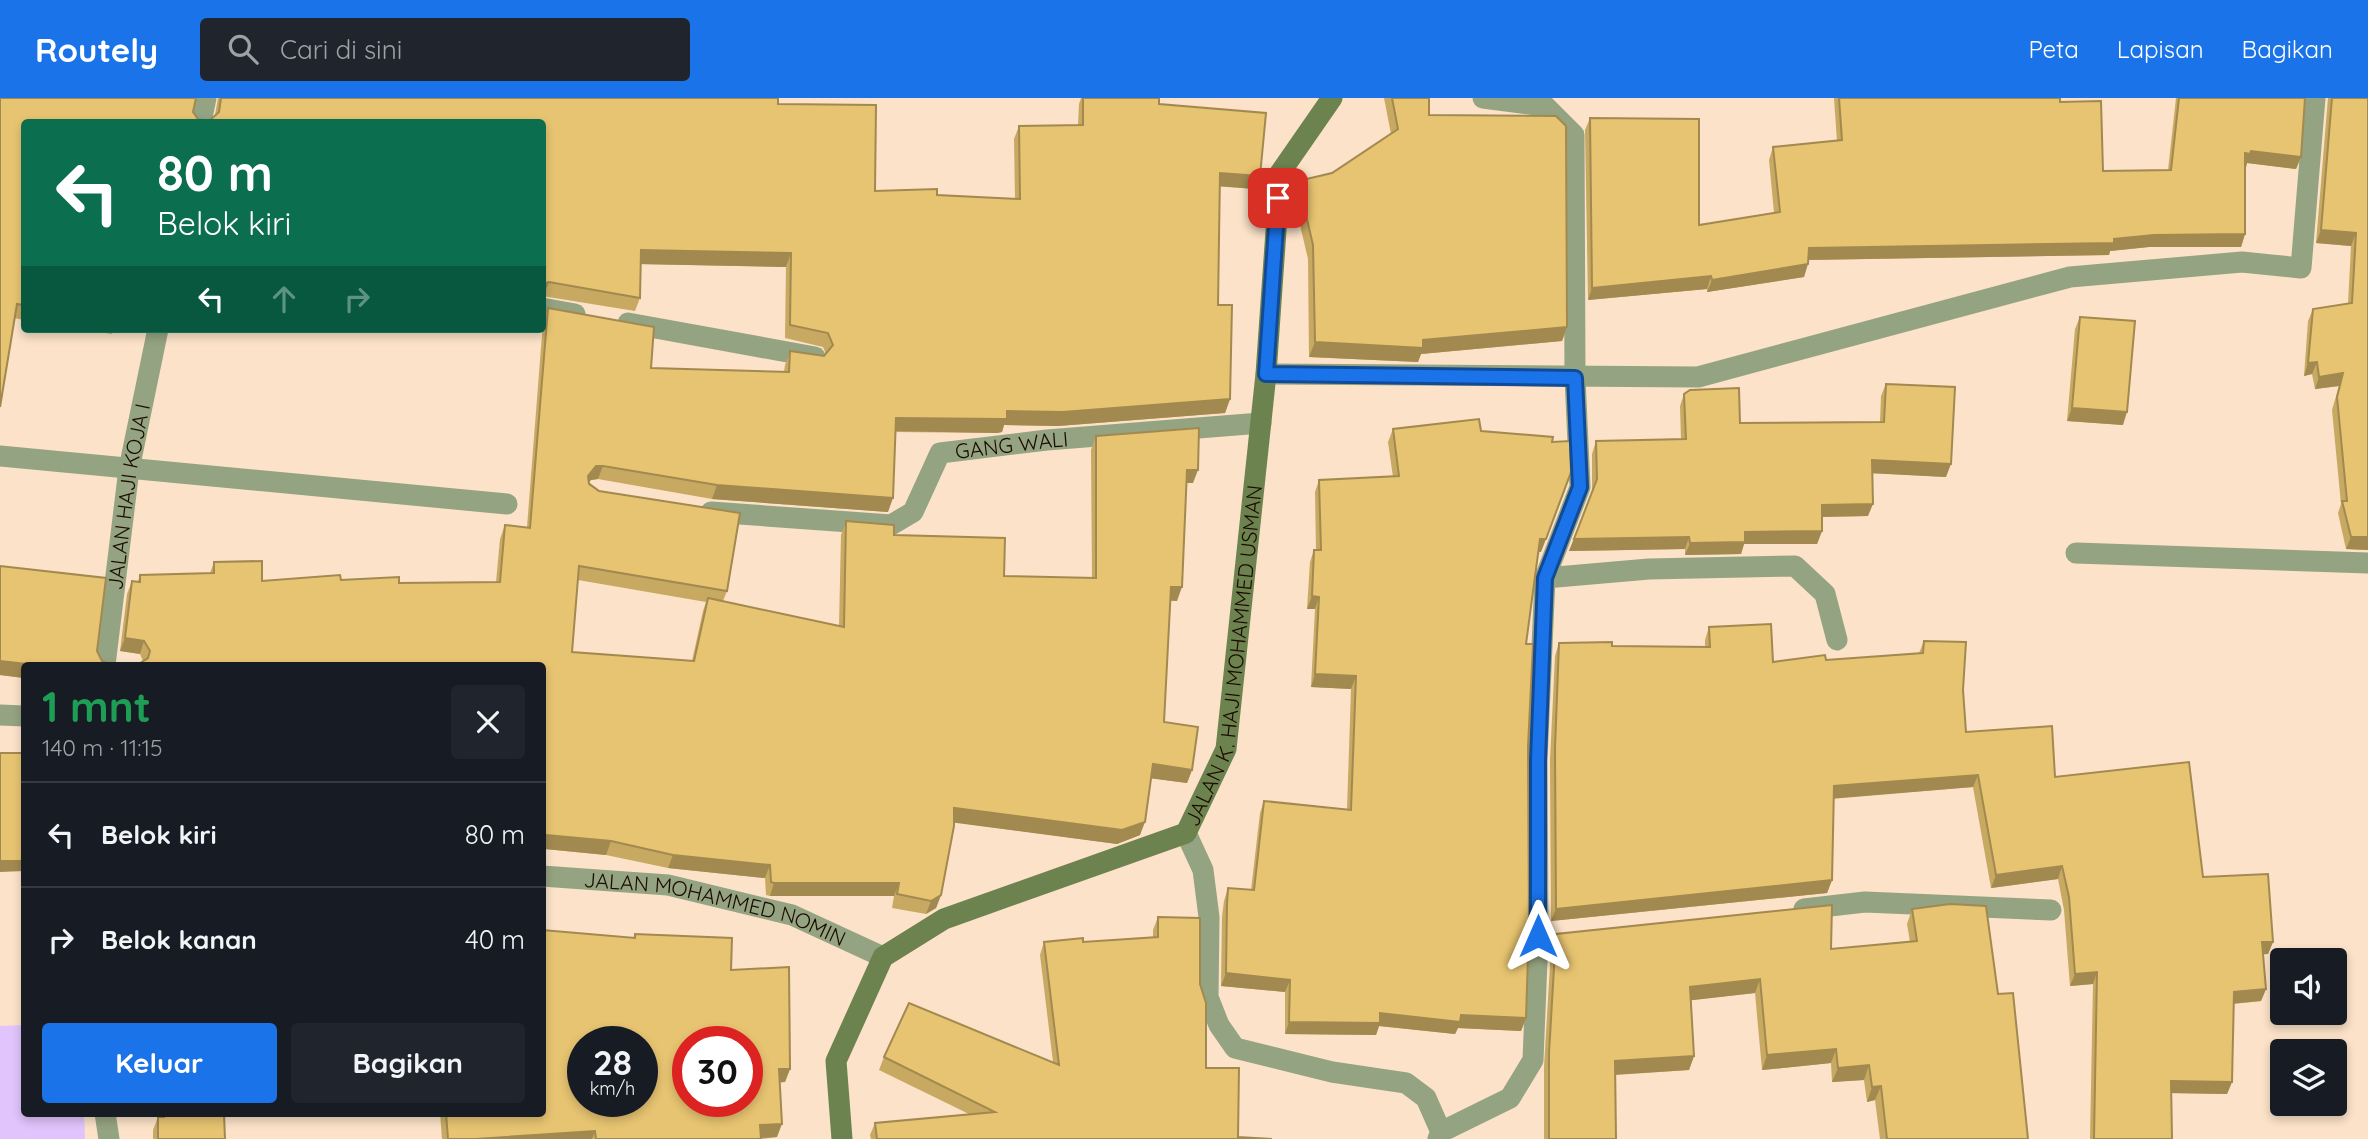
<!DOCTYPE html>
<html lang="id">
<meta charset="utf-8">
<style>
:root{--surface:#171b24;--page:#20242c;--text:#f1f3f6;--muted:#9ea1a6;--line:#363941;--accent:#1a73e8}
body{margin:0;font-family:Quicksand,sans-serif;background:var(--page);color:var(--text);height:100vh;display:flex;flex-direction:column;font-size:26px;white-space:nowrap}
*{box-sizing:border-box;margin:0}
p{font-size:23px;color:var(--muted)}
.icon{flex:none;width:38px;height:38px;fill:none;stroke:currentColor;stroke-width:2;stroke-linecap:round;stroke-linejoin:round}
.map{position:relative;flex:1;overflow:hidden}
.sheet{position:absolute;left:21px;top:564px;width:525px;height:455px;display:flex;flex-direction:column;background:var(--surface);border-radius:7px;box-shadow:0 4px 10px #0003}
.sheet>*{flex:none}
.top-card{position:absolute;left:21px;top:21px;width:525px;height:214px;border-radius:7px;box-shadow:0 4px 10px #0003;background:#0b6e4f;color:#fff;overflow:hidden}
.controls{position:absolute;left:2270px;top:850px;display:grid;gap:14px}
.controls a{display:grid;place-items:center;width:77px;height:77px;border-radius:7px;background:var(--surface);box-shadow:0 4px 10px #0003;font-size:35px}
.speed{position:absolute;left:567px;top:928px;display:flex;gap:14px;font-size:35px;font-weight:700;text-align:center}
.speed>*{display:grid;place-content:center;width:91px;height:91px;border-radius:50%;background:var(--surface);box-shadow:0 4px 10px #0003;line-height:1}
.speed small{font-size:18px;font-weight:400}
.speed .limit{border:10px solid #d22;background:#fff;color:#111}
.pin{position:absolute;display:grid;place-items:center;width:60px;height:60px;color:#fff;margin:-30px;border-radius:14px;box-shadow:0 4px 10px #0006}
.me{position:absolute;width:77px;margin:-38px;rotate:0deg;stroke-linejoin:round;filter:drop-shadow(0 0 5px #0008)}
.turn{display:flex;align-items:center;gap:24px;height:147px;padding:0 21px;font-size:32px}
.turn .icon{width:91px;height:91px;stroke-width:2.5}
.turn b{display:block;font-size:49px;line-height:60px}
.lanes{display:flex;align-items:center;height:66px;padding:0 21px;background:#0003;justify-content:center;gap:35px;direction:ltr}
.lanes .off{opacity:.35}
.round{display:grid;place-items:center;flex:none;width:74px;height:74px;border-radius:7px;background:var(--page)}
.head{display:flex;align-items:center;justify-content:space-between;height:119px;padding:0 21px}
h1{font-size:42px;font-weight:700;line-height:52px;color:#1e9e55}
.action{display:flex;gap:14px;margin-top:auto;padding:14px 21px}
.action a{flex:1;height:80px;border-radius:7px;background:var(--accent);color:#fff;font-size:28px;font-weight:700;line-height:80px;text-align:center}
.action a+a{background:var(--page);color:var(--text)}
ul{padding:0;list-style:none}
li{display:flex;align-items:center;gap:21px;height:105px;padding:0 21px;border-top:2px solid var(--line)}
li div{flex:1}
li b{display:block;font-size:26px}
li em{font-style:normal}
header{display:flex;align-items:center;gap:42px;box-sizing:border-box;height:98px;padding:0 35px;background:var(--accent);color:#fff}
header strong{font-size:33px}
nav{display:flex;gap:38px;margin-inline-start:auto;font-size:24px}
.search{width:490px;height:63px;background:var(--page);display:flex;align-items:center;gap:18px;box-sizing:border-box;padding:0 24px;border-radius:7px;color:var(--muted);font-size:26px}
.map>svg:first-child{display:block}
</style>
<header>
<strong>Routely</strong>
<div class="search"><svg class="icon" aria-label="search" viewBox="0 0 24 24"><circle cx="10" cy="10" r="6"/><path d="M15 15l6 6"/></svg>Cari di sini</div>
<nav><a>Peta</a><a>Lapisan</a><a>Bagikan</a></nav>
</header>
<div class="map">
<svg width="2368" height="1041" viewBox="0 0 2368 1041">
<rect width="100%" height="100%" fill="#fbe2c8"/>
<path fill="#e0c4fb" d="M24 927V1015H84L85 1041H0V928Z"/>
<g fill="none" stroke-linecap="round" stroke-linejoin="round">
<g stroke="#94a381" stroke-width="21">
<path d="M201 24 206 0"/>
<path d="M542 210 575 216"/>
<path d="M628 225 815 259"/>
<path d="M1266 276 1698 279 2070 179 2242 164 2301 170 2315 0"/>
<path d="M0 358 507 406"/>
<path id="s1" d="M711 414 891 427 913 414 940 355 1047 342 1261 325"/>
<path d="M2076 455 2368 465"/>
<path d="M1545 480 1649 471 1795 468 1825 496 1837 542"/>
<path id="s2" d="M105 567 129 371 158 231"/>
<path d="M0 617 24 618"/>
<path d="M1186 735 1203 772 1209 819 1208 899 1219 927 1235 950 1332 974 1406 985 1426 1000 1441 1034"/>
<path id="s3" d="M542 778 668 787 792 817 883 859"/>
<path d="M1804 811 1865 804 2051 812"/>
<path d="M105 1015 109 1041"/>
<path d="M1438 1041 1441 1034 1510 1000 1533 962 1538 838 1537 662 1545 480 1580 389 1575 280 1574 37 1545 8 1483 0"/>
</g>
<path stroke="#6c824f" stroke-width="21" id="s4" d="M842 1041 836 963 883 859 944 821 1186 735 1226 651 1266 276 1280 75 1332 0"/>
</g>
<path fill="#c7a961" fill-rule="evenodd" d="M0 0 193 14 198 21 209 23 215 17 218 0H778V6L875 93 1015 101 1014 41 1019 28 1078 27 1079 6 1081 0H1159V6L1260 78 1255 91 1220 88 1218 207 1230 301 1225 315 1058 328 1004 327 1002 334 997 335 895 334 888 414 712 401 598 381 591 382 589 384 727 493 723 503 839 528 841 437 846 423 894 437 1004 478 1092 480 1091 352 1096 338 1193 385H1186L1177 503H1170L1164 624 1192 672 1187 685 1151 680 1140 737 1117 746 954 724 941 797 936 810 926 816 892 810 894 798H770L766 797 765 780 668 770 606 757 545 751 542 567H24V580L0 577V468L97 553 102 563 109 566 137 567 143 563 140 556 120 553 127 496 132 483H138L140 477 210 475 214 464 262 483 341 482 399 485 496 484 500 441 505 427 527 429 543 224 548 210 651 270 784 274 785 267 790 253 824 258 826 256 823 249 785 240 786 169 640 166V200L635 213 542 198V24H24V222L14 220ZM578 482 706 504 703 513 692 563 572 554Z
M1384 0H1429V17L1567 229 1562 243 1421 256 1418 264 1309 259 1308 161 1293 97 1298 83 1332 75 1391 36Z
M1834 0H2060V4L2103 73 2168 72 2176 0H2305L2301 59 2296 71 2247 65 2246 69 2245 68V136L2241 149H2149L2110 153 2109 157 1808 162 1804 179 1707 194V191L1588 202 1585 32 1590 20 1699 127 1774 115 1769 62 1773 49 1837 43Z
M2328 0H2368V452L2346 451 2338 415 2341 406 2332 312 2339 288 2315 291 2312 276 2304 278 2308 223 2313 211 2348 206 2351 148 2316 145Z
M2080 219 2123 327 2067 323 2075 231Z
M79 231H114L112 236Z
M1886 286 1946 379 1872 375 1868 418 1822 419V433L1817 446H1744L1741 456 1685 457V451L1569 453 1592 393V356L1596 343 1681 342 1680 308 1684 296 1740 325 1880 324 1881 298Z
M1393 331 1481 333 1541 454H1538L1526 546 1528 649 1526 920 1521 933 1458 930 1455 936 1379 928 1376 937 1285 936V894L1221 888 1222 819 1224 803 1228 790 1251 792 1260 715 1264 703 1347 711 1351 591 1311 589 1315 511H1307L1310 464 1314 452H1316L1315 394 1319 382 1393 379 1388 344Z
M1709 529 1773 564 1826 562 1919 555 1924 543 1963 592 1966 634 2055 679 2203 779 2273 844 2268 856H2263L2266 891 2261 903 2233 906 2232 984 2227 996 2171 995 2172 1041H2090L2093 886 2070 888 2064 812 2058 781 1991 790 1973 689 1834 700 1832 782 1827 795 1551 823 1550 662 1555 558 1559 545 1612 548 1705 549V542Z
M1912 811 1998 896 2028 1041H1880L1875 1002 1867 1004 1864 982 1832 984 1831 965 1762 972 1755 895 1691 902 1694 958 1689 972 1615 977 1616 1041H1544V969L1551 850 1556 836 1831 851 1910 844 1907 826Z
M1158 819 1200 886 1206 970 1238 1039 1272 1041H871L870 1037 875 1025 969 1016 879 972 884 959 1053 964 1040 857 1044 844H1083L1153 839V832Z
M635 836 731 872 790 971 785 984H780L777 1039 761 1041H442L440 1015H542Z
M161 1015H224L225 1041H153V1032L158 1019H160Z"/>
<path fill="#a2894f" d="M2251 53 2301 59 2296 71 2247 65 2246 69 2240 68 2245 55Z
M1220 75 1260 78 1255 91 1215 88Z
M2321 132 2356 135 2351 148 2316 145Z
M2245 136 2241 149H2149L2110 153 2109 157 1804 162 1809 150 2114 141 2154 137Z
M641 152 791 155 786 169 636 166Z
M1808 166 1804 179 1707 194 1712 182Z
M1711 178 1707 191 1588 202 1592 190Z
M549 184 544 197 542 198V186Z
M1567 229 1562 243 1421 256 1418 264 1309 259 1315 244 1423 242Z
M2317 264 2312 276 2304 278 2308 265Z
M2343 275 2339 288 2315 291 2319 279Z
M1230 301 1225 315 1058 328 1004 327 1002 334 997 335 891 333 896 320Z
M2072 310 2127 314 2123 327 2067 323Z
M1872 362 1951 366 1946 379 1867 375Z
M596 368H603L598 381 591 382 583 391 588 378Z
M1187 372H1198L1193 385H1182Z
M717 387 893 400 888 414 712 401Z
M1567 387 1541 454H1535L1540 441Z
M1873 406 1868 418 1817 419 1822 407Z
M1822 433 1817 446H1744L1741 456 1685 457 1690 445 1745 434Z
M1689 439 1685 451 1569 453 1574 441Z
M2351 439H2368V452L2346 451Z
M1171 489H1182L1177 503 1166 502Z
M1312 498 1319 499 1315 511H1307Z
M125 540 144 543 140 556 120 553Z
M0 563 36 567H24V580L0 577Z
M1315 576 1356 578 1351 591 1311 589Z
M1153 666 1192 672 1187 685 1148 680Z
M1978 677 1973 689 1830 701 1834 688Z
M954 710 1145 724 1140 737 1117 746 949 724Z
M547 737 611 743 606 757 545 751 542 758V745Z
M673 757 770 767 765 780 668 770Z
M0 763H24V773L0 774Z
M2062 768 2058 781 1991 790 1996 777Z
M1832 782 1827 795 1551 823 1556 811Z
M774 785H899L894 798H770Z
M941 797 936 810 926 816 931 803Z
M2262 844H2273L2268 856 2257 857Z
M2097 874 2093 886 2070 888 2075 876Z
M1226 875 1290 882 1285 894 1221 888Z
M1760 881 1755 895 1685 903 1690 889Z
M2266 891 2261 903 2229 906 2234 894Z
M1380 915 1461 917 1526 920 1521 933 1458 930 1455 936 1379 928 1376 937 1285 936 1289 924Z
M1836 951 1831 965 1762 972 1767 957Z
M1694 958 1689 972 1610 977 1615 963Z
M1869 967 1864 982 1832 984 1838 970Z
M779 971H790L785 984 775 985Z
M2171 983 2232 984 2227 996 2166 995Z
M1881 988 1875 1002 1867 1004 1872 989Z
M782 1026 777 1039 756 1040 760 1027Z
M595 1033 592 1041H476Z"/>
<path fill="#e7c471" stroke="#a2894f" stroke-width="2" fill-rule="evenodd" d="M0 0H196L193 14 198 21 209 23 219 14 221 0H778V6L876 7 875 93 937 91V97L1020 101 1019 28 1083 27V0H1159V6L1266 15 1260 78 1220 75 1218 207H1232L1230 301 1063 314 1007 313V321H1002L896 320 893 400 717 387 603 368H596L588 378 589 386 599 393 740 415 727 493 579 468 572 554 694 563 708 500 844 529 846 423 894 427V437L1005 440 1004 478 1096 480V338L1199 330 1198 372H1187L1182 489H1171L1164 624 1198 629 1192 672 1153 666 1145 724 1122 732 954 710V728L941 797 931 803 897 796 899 785H774L771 784 770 767 673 757 611 743 547 737V745H542V567H36L0 563V468L106 480 97 553 102 563 109 566 137 567 148 560 150 553 144 543 125 540 132 483 140 484V477L214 475V464L262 463V483L340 477 341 482 399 479V485L500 484 505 427 530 430 548 210 654 229 651 270 789 274 790 253 824 258 833 247 828 235 790 227 791 155 641 152 640 200 549 184 542 186V24H24V207L17 206 0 309Z
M1392 0H1429V17L1556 18 1566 28 1567 229 1423 242V250L1315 244 1313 147 1298 83 1332 75 1398 31Z
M1839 0H2060V4L2101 3 2103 73 2171 72 2179 0H2305L2301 59 2251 53 2250 56 2245 55V136L2154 137 2114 141V145L1809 150 1808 166 1712 182 1711 178 1592 190 1590 20 1699 21V127L1780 114 1773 49 1842 42Z
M2332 0H2368V439H2351L2342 403H2347L2337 299 2343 275 2319 279 2317 264 2308 265 2313 211 2352 205 2356 135 2321 132Z
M2080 219 2135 223 2127 314 2072 310Z
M1886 286 1955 289 1951 366 1872 362 1873 406 1822 407V433L1745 434V444L1690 445 1689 439 1574 441 1597 381 1596 343 1686 341 1684 296 1690 292 1739 290 1740 325 1884 324Z
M1479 321 1481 333 1553 339 1552 344 1570 343 1571 374 1546 441H1540L1526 546H1533L1528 649 1529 825 1526 920 1461 917 1460 924 1380 915V925L1289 924 1290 882 1226 875 1227 806 1228 790 1254 792 1264 703 1351 712 1356 578 1315 576 1319 499 1312 498 1314 452H1321L1319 382 1399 378 1393 331Z
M1771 526 1773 564 1825 557 1826 562 1923 555 1924 543 1966 544 1963 592 1966 634 2052 628 2055 679 2189 664 2203 779 2268 776 2273 844H2262L2266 891 2234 894 2232 984 2171 983 2172 1041H2094L2097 874 2075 876 2069 799 2062 768 1996 777 1978 677 1834 688 1832 782 1556 811 1555 650 1559 545 1612 544V548L1710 549 1709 529Z
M0 655H24V763H0Z
M1950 806 1986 808 1998 896 2013 895 2028 1041H1887L1881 988 1872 989 1869 967 1838 970 1836 951 1767 957 1760 881 1690 889 1694 958 1615 963 1616 1041H1549V955L1556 836 1832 807 1831 851 1917 843 1912 811Z
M1158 819 1200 820V886L1206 905V970H1239L1238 1039 1272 1041H877L875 1025 995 1014 884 959 909 905 1059 967 1044 844 1083 840V844L1158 839Z
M542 832 635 840V836L732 840 731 872 789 869 790 971H779L782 1026 760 1027 761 1041H596L595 1033 476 1041H448L446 1015H542ZM583 943H642V1003H583ZM688 943H747V1003H688Z
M165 1015H224L225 1041H158V1019H164Z"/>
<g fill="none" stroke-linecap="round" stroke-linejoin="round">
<defs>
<path id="route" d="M1278 100 1266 276 1575 280 1580 389 1545 480 1538 662V838"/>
</defs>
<use href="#route" stroke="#114b97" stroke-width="18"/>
<use href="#route" stroke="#1a73e8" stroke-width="12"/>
</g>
<g text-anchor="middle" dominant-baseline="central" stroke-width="7" stroke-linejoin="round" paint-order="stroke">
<g font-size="21" fill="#1c0b00" stroke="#fff">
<text stroke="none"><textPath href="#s1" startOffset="343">GANG WALI</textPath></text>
<text stroke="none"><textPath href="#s2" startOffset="170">JALAN HAJI KOJA I</textPath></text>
<text stroke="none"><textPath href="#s4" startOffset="705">JALAN K. HAJI MOHAMMED USMAN</textPath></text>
<text stroke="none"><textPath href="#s3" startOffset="177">JALAN MOHAMMED NOMIN</textPath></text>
</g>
</g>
</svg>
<div class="controls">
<a><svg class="icon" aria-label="sound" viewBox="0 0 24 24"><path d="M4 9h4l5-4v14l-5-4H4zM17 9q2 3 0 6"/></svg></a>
<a><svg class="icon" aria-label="layers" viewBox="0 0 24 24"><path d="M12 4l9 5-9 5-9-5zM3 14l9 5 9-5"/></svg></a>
</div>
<div class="speed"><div>28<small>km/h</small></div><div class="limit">30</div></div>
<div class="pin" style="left:1278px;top:100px;background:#d93025"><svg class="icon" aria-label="arrive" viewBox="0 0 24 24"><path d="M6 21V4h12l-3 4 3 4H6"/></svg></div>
<svg class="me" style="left:1538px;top:838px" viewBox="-20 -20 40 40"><path d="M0-17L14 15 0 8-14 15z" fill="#1a73e8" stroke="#fff" stroke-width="4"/></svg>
<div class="top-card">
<div class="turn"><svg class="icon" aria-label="left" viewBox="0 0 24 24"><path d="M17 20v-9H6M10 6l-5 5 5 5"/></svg><div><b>80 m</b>Belok kiri</div></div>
<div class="lanes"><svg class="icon" aria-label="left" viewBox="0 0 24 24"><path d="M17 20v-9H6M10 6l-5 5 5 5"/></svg><svg class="icon off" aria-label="ahead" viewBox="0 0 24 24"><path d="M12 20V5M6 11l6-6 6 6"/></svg><svg class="icon off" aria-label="right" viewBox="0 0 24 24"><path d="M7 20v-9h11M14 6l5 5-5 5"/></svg></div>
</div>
<section class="sheet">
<div class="head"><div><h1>1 mnt</h1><p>140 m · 11:15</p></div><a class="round"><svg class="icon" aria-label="close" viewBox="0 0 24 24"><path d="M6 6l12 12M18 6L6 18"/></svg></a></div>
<ul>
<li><svg class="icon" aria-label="left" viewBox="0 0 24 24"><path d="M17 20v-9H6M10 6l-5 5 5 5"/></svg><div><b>Belok kiri</b></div><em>80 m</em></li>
<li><svg class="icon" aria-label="right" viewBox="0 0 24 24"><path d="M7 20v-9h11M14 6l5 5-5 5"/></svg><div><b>Belok kanan</b></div><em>40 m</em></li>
</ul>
<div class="action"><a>Keluar</a><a>Bagikan</a></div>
</section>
</div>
